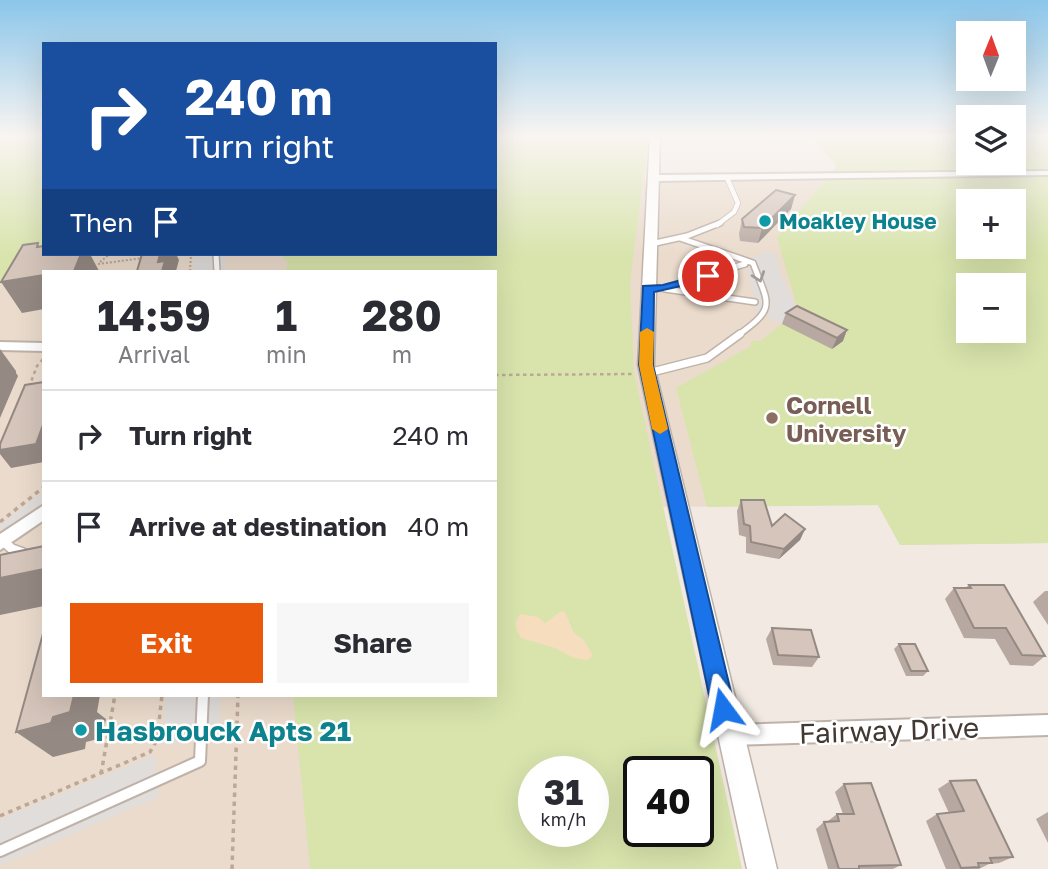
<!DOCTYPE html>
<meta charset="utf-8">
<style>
:root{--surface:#fff;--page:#f7f7f7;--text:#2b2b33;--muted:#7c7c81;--line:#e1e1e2;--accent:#ea580c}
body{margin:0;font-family:"Golos Text",sans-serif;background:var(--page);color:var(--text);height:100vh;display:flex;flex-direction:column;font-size:26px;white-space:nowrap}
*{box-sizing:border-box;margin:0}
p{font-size:23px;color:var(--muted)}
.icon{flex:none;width:38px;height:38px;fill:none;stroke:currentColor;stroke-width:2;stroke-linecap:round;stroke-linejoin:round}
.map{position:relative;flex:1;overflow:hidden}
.sheet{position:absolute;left:42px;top:270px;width:455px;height:427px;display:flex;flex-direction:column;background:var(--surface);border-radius:0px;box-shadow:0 7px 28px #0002}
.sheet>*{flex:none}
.banner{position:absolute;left:42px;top:42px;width:455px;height:214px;border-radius:0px;box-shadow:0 7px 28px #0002;background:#1a4fa0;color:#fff;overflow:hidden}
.needle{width:46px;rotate:1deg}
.buttons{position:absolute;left:956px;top:21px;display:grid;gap:14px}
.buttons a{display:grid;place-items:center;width:70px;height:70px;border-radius:0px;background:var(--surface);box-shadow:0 7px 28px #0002;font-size:35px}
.speed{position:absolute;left:518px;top:756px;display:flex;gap:14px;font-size:35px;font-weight:700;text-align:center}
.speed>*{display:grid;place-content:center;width:91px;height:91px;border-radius:50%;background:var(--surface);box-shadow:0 7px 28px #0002;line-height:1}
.speed small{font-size:18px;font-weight:400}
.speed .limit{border:4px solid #111;border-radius:10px;background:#fff;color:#111}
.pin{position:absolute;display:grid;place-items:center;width:60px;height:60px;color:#fff;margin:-30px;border:4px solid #fff;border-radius:50%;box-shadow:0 2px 7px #0007}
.me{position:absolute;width:77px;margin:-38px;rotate:347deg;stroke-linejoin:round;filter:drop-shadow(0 0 5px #0008)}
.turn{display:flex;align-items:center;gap:24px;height:147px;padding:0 28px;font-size:32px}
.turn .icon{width:91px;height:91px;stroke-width:2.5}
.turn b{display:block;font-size:49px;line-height:60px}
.then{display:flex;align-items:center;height:66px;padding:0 28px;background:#0003;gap:14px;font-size:26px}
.eta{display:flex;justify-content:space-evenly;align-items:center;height:119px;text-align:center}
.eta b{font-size:42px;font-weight:700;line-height:49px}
.button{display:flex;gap:14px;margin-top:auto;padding:14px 28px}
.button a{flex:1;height:80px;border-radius:0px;background:var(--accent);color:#fff;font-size:28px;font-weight:700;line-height:80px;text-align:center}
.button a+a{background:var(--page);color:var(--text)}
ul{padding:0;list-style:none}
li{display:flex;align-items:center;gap:21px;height:91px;padding:0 28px;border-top:2px solid var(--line)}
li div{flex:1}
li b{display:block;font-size:26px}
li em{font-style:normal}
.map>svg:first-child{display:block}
</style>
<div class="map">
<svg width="1048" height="869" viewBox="0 0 1048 869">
<rect width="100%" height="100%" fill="#f1e9e2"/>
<path fill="#eadbcc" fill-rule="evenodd" d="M0 136H44V254H495V136H648L645 180H826L837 166 810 136H968V163H1013V136H1048V543L900 545 878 505 663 507 742 869H0ZM968 201H1013V247H968ZM44 271H495V695H44ZM968 285H1013V331H968ZM534 772H593V831H534ZM639 772H698V831H639Z"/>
<path fill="#d8e4ac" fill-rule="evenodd" d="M0 136H44V254L0 280Z
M495 136H648L630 283 634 373 742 869H310L293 695H495V271H286L288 262 279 254H495ZM534 772H593V831H534ZM639 772H698V831H639Z
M810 136H968V163H1013V136H1035L1048 141V543L900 545 878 505 707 507 676 388 751 346V341H760L798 311 777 237 837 166ZM968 201H1013V247H968ZM968 285H1013V331H968Z"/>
<path fill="#f5ddbe" d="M561 611 565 612 574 633 583 639 593 655 588 660 574 658 555 648 521 638C515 628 513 624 520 614L538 617 545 623Z"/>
<path fill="#e1dddb" d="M765 251 775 254 780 272 798 311 782 324 757 311 747 267 742 259 762 255Z
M225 254V271H192L194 256Z
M44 491V518L0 549V525Z
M166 695H221L219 739 162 745Z
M155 755 158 797 0 865V819Z"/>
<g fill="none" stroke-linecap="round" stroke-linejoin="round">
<defs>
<path id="service-far4" d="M717 225 734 212 738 203 727 178"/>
<path id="service-far3" d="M680 238 753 263C769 306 777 307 737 336
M651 244 687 236 720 223
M216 254 217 271
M648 289 663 288 745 264
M665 289 755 302"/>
<path id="service-far2" d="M648 373 707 358 740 334"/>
<path id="service-far1" d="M3 541 12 549 23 553"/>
<path id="service" d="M0 851 200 761 203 695"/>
<path id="minor" d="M1048 171V175L655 181 651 178 655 175Z
M0 342 44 343V351L0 350Z
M44 505V520L0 550V534Z
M1048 715V735L729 745 722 742 719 735 722 728 729 725Z"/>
<path id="tertiary" d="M650 136H660L654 365 777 869H747L638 365Z"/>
</defs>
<use href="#service-far4" stroke="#bfb2a9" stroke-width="6"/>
<use href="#service-far3" stroke="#bfb2a9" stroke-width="8"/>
<use href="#service-far2" stroke="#bfb2a9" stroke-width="10"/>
<use href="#service-far1" stroke="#bfb2a9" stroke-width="12"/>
<use href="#service" stroke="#bfb2a9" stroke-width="14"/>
<use href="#minor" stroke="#bfb2a9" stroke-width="4"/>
<use href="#tertiary" stroke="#bfb2a9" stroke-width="3"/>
<path stroke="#bda797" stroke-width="2" stroke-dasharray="2 2" stroke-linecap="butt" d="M100 262 110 254
M98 264 143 258
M190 271 191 254"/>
<path stroke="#bda797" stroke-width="2.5" stroke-dasharray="3.5 3.5" stroke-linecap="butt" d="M495 375 632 374
M29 387 37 366 43 359"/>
<path stroke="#bda797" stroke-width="3.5" stroke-dasharray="4.5 4.5" stroke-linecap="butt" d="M0 522 44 487
M101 774 115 695
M0 816 150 752 157 740 162 695
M232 869 238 695"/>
<use href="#service-far4" stroke="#fff" stroke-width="4.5"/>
<use href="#service-far3" stroke="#fff" stroke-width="5"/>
<use href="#service-far2" stroke="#fff" stroke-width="7"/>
<use href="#service-far1" stroke="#fff" stroke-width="9"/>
<use href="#service" stroke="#fff" stroke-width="10"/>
<use href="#minor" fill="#fff" fill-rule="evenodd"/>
<use href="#tertiary" fill="#fff" fill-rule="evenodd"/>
</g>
<path fill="#b7a9a1" d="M795 195 791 209 758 243 740 241 739 234 742 219Z
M786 313 843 341 832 349 782 324Z
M741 500 772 526 805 529 800 540 779 559 746 553V537L739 535 737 511Z
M969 585 1045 656 1033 666 1010 665 995 639 964 638 945 599 954 588H965Z
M1045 591H1048V625L1033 602Z
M772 628 819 657 812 667 773 665 766 639Z
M899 644 928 671 923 676H906L894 649Z
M950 781 1013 857 999 863 989 864 979 869H946L926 821 937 814 949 813 938 789Z
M844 784 901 865 893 869H828L816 829 824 822 828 821 837 814H843L835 792Z
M1048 812V843L1036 819Z"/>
<path fill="#958a83" d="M795 195 791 209 758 243 762 228Z
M81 254H90L99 271H74Z
M160 254H176L179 260 176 271H162L158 262Z
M44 275V309L22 313 1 282Z
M847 330 843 341 832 349 837 338Z
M0 349 16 371V373L18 376 0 418Z
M44 422V462L11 468 0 454V450Z
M805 529 800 540 779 559 784 549Z
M44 569V606L0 615V575Z
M63 695H100L97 712 106 719 102 738 86 742 85 749 53 757 16 732 53 717Z"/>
<path fill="#d5c5bb" stroke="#958a83" stroke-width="2" d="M776 190 795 195 762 228 744 227 742 219Z
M38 243 37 247 44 246V254H81L74 271H44V275L1 282 23 245Z
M142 254H160L158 262 165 261 162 271H137Z
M797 306 847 330 837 338 786 313Z
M44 382V422L36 444 0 450V444L25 385Z
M741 500H764L772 526 785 514 805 529 784 549 751 542 750 526 744 524Z
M44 546V569L0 578V555Z
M969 585H1004L1045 656 1022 655 1006 628H974L954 588H971Z
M772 628 811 630 819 657 778 655Z
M44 630V695H74L70 712 53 717 51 723 16 732Z
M899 644H915L928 671H911Z
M976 780 1013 857 990 858 992 863H978L979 867 961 868 937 814 964 811 950 781Z
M871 783 901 865 859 866V869H839L824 822 839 821 837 814H854L844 784Z"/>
<defs><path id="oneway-chevron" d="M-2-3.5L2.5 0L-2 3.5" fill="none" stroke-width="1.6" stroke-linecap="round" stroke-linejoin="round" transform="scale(1.75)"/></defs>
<use stroke="#a09c99" href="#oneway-chevron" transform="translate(759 277) rotate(71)"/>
<linearGradient id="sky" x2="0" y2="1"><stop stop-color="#8bc6ea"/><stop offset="0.53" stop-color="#f9f5f2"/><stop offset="1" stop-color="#f9f5f2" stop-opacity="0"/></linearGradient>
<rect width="1048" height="257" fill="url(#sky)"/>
<path fill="#1a73e8" stroke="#114b97" stroke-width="2" d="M708 273 714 276 712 279 654 292 653 365 735 709 731 717 723 720 715 717 712 709 639 365 643 286 663 285Z"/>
<path fill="#f59e0b" d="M647 328 654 332 653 365 668 429 660 434 652 429 639 365 640 332Z"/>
<g fill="#0f9aa8" stroke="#fff" stroke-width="2.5">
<circle cx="765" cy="221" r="7"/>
<circle cx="81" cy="730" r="7"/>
</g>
<circle fill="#8d6e63" stroke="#fff" stroke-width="2.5" cx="772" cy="418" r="7"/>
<g text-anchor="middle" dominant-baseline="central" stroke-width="5" stroke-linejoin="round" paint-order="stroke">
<g font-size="21" font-weight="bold" fill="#0d838f" stroke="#fff" text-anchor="start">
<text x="779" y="221">Moakley House</text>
</g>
<g font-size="24" font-weight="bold" fill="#785e54" stroke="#fff" text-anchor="start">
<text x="786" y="404">Cornell<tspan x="786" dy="28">University</tspan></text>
</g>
<g font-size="28" font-weight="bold" fill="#0d838f" stroke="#fff" text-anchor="start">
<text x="95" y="730">Hasbrouck Apts 21</text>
</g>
<g font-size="28" fill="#423933" stroke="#fff">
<text transform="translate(889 730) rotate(-2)">Fairway Drive</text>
</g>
</g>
</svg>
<div class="buttons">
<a><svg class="needle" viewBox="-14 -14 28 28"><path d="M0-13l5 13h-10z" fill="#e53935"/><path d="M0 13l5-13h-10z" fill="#7c7c81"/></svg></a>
<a><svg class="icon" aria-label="layers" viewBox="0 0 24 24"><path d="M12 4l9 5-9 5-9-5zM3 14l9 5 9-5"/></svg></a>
<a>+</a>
<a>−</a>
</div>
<div class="speed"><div>31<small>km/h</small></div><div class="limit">40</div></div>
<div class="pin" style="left:708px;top:276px;background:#d93025"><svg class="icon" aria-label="arrive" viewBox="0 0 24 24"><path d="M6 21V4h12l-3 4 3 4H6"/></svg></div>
<svg class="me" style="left:723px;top:709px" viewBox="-20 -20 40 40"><path d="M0-17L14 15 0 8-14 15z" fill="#1a73e8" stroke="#fff" stroke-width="4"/></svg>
<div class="banner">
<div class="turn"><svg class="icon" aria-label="right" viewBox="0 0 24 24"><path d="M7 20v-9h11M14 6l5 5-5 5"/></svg><div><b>240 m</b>Turn right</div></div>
<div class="then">Then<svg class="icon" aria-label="arrive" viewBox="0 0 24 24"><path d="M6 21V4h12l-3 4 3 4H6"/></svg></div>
</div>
<section class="sheet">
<div class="eta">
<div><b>14:59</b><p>Arrival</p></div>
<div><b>1</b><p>min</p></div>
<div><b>280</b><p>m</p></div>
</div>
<ul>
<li><svg class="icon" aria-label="right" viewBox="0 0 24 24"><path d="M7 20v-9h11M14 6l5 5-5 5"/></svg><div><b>Turn right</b></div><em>240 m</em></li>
<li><svg class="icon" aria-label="arrive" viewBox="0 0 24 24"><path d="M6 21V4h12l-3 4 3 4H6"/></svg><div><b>Arrive at destination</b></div><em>40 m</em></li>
</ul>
<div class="button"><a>Exit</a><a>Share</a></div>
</section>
</div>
